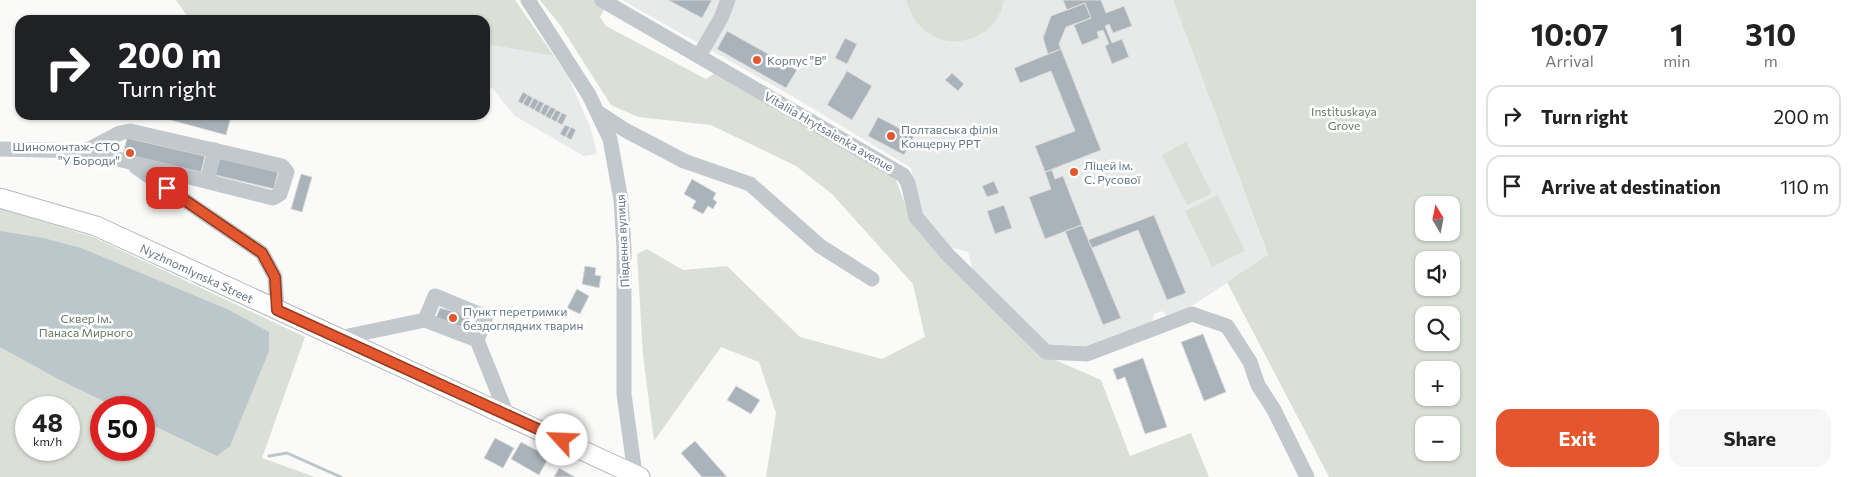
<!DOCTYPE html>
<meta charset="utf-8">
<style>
:root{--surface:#fff;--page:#f6f6f6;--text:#222;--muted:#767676;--line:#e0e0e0;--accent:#e4572e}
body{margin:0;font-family:Commissioner,sans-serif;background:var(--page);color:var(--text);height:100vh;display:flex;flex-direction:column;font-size:19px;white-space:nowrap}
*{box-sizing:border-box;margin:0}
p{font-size:16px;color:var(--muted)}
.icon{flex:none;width:28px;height:28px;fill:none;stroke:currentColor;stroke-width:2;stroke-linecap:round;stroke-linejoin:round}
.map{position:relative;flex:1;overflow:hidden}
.side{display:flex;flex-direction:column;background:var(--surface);width:375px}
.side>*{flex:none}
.hud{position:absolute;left:15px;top:15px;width:475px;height:105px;border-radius:15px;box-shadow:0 1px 4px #0004;background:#202124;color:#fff;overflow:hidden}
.needle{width:32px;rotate:350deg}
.fabs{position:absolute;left:1415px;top:196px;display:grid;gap:10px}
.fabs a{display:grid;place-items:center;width:45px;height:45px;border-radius:10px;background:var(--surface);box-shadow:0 1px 4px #0004;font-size:25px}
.speed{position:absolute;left:15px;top:396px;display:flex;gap:10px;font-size:25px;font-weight:700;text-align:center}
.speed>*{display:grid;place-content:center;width:65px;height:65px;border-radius:50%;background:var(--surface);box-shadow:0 1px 4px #0004;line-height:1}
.speed small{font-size:12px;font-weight:400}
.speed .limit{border:8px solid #d22;background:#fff;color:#111}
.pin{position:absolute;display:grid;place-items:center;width:42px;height:42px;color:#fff;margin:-21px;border-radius:10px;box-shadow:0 2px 8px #0006}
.me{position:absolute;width:55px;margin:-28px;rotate:295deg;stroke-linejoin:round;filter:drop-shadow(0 0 4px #0008)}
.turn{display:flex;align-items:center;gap:18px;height:105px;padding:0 20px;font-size:22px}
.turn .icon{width:65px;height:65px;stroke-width:2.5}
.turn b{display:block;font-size:35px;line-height:42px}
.eta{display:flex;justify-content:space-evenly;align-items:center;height:85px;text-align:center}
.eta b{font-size:30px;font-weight:700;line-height:35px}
.cta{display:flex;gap:10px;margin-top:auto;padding:10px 20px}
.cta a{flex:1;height:58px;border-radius:15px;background:var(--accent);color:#fff;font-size:20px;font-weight:700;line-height:58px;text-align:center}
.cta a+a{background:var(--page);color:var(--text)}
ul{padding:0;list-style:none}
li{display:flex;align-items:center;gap:15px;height:62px;margin:0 10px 8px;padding:0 10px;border:2px solid var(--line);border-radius:15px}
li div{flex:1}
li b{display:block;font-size:19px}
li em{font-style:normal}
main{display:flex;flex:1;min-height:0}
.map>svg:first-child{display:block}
</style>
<main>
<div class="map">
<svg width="1476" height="477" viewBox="0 0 1476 477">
<rect width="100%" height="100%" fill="#fafaf8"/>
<path fill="#e8e9e9" d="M622 0H1173L1268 256 1190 307 1167 316 1163 311 1154 314 1152 323 1083 351 1046 346 973 272 968 252 945 246 919 211 911 168 797 99Z
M485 44 554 56 568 76 591 129 597 154 584 156 515 116 492 88 485 86Z"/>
<path fill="#dadfd7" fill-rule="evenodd" d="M176 0H515L554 56 485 44V20H190Z
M540 0H594L605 7 600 17 606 26 706 79 716 72 895 177 911 221 1042 354 1101 380 1130 456 1191 433 1209 477H766L776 413 759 362 721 347 654 441 643 355 637 254 647 249 683 270 727 266 800 337 882 359 925 337 913 284 832 194 796 166 711 125 638 117 611 105 560 25Z
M906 0H1004C998 37 953 54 924 30 915 22 910 11 906 0Z
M1173 0H1476V477H1329L1227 282 1268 255ZM1424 205H1451V232H1424ZM1424 260H1451V288H1424ZM1424 315H1451V342H1424ZM1424 370H1451V398H1424ZM1424 425H1451V452H1424Z
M1186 142 1212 193 1187 205 1162 155Z
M1218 195 1245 251 1212 267 1185 211Z
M0 208 93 237 305 337 262 458 315 477H0ZM26 408H69V450H26ZM101 408H144V450H101Z"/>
<path fill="#bbc7cb" d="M0 231 43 238 81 248 229 310 269 332V351L230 446 217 456 144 421V408L116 407 62 381 0 347Z"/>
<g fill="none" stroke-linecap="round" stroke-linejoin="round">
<path stroke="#bbc7cb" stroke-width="3" d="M269 456 287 453 341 477"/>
</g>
<path fill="#aab3b9" stroke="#dcdcda" d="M668 0H712L702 18Z
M1063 0H1101L1106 13 1124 6 1132 26 1113 33 1109 24 1105 26 1112 43 1122 39 1129 57 1112 64 1105 46 1109 44 1103 30 1097 32 1099 38 1082 45 1074 25 1091 18 1085 3 1067 10Z
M1085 3 1091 18 1066 27 1059 44 1061 49 1048 54 1043 38 1051 16Z
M727 31 797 70 786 88 717 49Z
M845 38 857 44 847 64 835 58Z
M1061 49 1101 150 1045 172 1035 146 1075 131 1051 71 1020 83 1014 68Z
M847 71 872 86 852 120 827 105Z
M952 73 964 84 958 91 945 80Z
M523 92 528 95 522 104 518 101Z
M528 95 533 98 528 107 523 104Z
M534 98 539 101 534 110 529 107Z
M539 101 544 103 539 113 534 110Z
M545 104 550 106 545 116 540 113Z
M551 107 556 109 550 119 545 116Z
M556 110 561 112 556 122 551 119Z
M562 113 567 115 562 125 557 122Z
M152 115H224L231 117 226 135Z
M878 117 914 136 904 155 868 136Z
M565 125 570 127 565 137 560 134Z
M571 127 576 130 571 140 566 137Z
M127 138 205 156 201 172 123 154Z
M219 158 278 172 274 189 215 175Z
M1052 170 1055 179 1063 176 1082 225 1045 239 1029 197 1051 189 1045 172Z
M301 174 312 177 302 212 291 209Z
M692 179 716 193 713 199 717 202 713 209 708 206 703 214 692 208 696 201 684 194Z
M994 181 999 193 987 197 982 186Z
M1004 205 1012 228 995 234 987 211Z
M1154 215 1186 293 1167 300 1138 230 1092 248 1088 240Z
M1082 225 1121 318 1103 325 1065 231Z
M585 266 596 268 595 275 601 276 599 288 582 284Z
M577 289 589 296 580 314 567 308Z
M440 308 471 316 465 331 435 321Z
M1203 334 1226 392 1204 401 1181 342Z
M1143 358 1167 427 1145 434 1125 377 1117 380 1113 369Z
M736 386 760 400 751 414 727 400Z
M495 438 514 448 503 468 484 458Z
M695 441 727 477H702L681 453Z
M521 442 549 457 539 475 511 459Z
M559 468 575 477H554Z"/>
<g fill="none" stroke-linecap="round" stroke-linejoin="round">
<defs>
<path id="major" d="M0 198 96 226 640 477"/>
</defs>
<use href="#major" stroke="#b5babe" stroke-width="21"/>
<path stroke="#c3c8cc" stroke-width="15" d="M528 0 589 95 610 139 621 200 624 248V394L635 474
M602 0 903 175 908 183 916 217 948 255 1046 352 1087 354 1192 314 1227 326 1250 362 1258 385 1274 410 1307 477
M699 56 721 18 728 0
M599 113 625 130 684 161 750 184 820 246 872 279
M0 149 86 151 273 198 280 194 287 172 282 166 130 131 120 133 86 151
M136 167 262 253 275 277 277 310
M207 181 215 150
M425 320 435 296 486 317 477 340
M339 338 425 320 477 340 507 415"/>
<use href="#major" stroke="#fff" stroke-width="19"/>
</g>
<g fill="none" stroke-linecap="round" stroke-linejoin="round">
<defs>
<path id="route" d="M167 188 262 253 275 277 277 310 562 440"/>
</defs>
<use href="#route" stroke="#94391e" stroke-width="12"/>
<use href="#route" stroke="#e4572e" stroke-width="9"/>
</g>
<g fill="#e4572e" stroke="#fff" stroke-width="2">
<circle cx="757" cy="60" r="5"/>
<circle cx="891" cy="136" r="5"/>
<circle cx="130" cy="153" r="5"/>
<circle cx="1074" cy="172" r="5"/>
<circle cx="453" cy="318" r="5"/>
</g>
<g text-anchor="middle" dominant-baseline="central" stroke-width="5" stroke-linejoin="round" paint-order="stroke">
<g font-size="12" fill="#657683" stroke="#fff" text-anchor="start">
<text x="767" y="60">Корпус "В"</text>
<text x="901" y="129">Полтавська філія<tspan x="901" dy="14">Концерну РРТ</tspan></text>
<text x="120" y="146" text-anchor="end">Шиномонтаж-СТО<tspan x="120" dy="14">"У Бороди"</tspan></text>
<text x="1084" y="165">Ліцей ім.<tspan x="1084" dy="14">С. Русової</tspan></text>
<text x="463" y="311">Пункт перетримки<tspan x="463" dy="14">бездоглядних тварин</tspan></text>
</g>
<g font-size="12" fill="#687a64" stroke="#fff">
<text x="1344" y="111">Іnstituskaya<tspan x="1344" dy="14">Grove</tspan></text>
<text x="86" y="318">Сквер ім.<tspan x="86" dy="14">Панаса Мирного</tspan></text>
</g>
<g font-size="12" fill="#657683" stroke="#fff">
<text transform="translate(829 131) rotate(30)">Vitaliia Hrytsaienka avenue</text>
<text transform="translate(622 241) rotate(-93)">Південна вулиця</text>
<text transform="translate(197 273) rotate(25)">Nyzhnomlynska Street</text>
</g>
</g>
</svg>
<div class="fabs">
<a><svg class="needle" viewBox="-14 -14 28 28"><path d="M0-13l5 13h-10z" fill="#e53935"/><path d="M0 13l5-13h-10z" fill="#767676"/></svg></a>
<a><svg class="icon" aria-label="sound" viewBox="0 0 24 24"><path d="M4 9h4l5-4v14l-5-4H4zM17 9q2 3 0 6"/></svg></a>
<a><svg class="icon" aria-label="search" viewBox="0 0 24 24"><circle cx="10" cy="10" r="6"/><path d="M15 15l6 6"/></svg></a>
<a>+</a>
<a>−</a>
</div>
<div class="speed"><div>48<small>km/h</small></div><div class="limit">50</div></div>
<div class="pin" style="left:167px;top:188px;background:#d93025"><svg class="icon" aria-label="arrive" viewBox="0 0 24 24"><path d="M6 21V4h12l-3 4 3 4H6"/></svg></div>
<svg class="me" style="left:562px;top:440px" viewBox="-20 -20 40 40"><circle r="19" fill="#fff"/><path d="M0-13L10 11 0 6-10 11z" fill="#e4572e"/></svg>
<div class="hud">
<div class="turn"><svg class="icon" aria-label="right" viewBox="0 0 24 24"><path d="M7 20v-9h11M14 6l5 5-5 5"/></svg><div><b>200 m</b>Turn right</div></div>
</div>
</div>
<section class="side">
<div class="eta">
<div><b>10:07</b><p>Arrival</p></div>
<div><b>1</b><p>min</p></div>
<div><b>310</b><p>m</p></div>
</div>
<ul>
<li><svg class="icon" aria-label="right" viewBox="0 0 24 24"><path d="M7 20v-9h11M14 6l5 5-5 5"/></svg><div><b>Turn right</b></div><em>200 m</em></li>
<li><svg class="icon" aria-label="arrive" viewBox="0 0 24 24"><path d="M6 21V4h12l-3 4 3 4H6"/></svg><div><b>Arrive at destination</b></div><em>110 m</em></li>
</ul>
<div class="cta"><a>Exit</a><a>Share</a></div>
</section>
</main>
